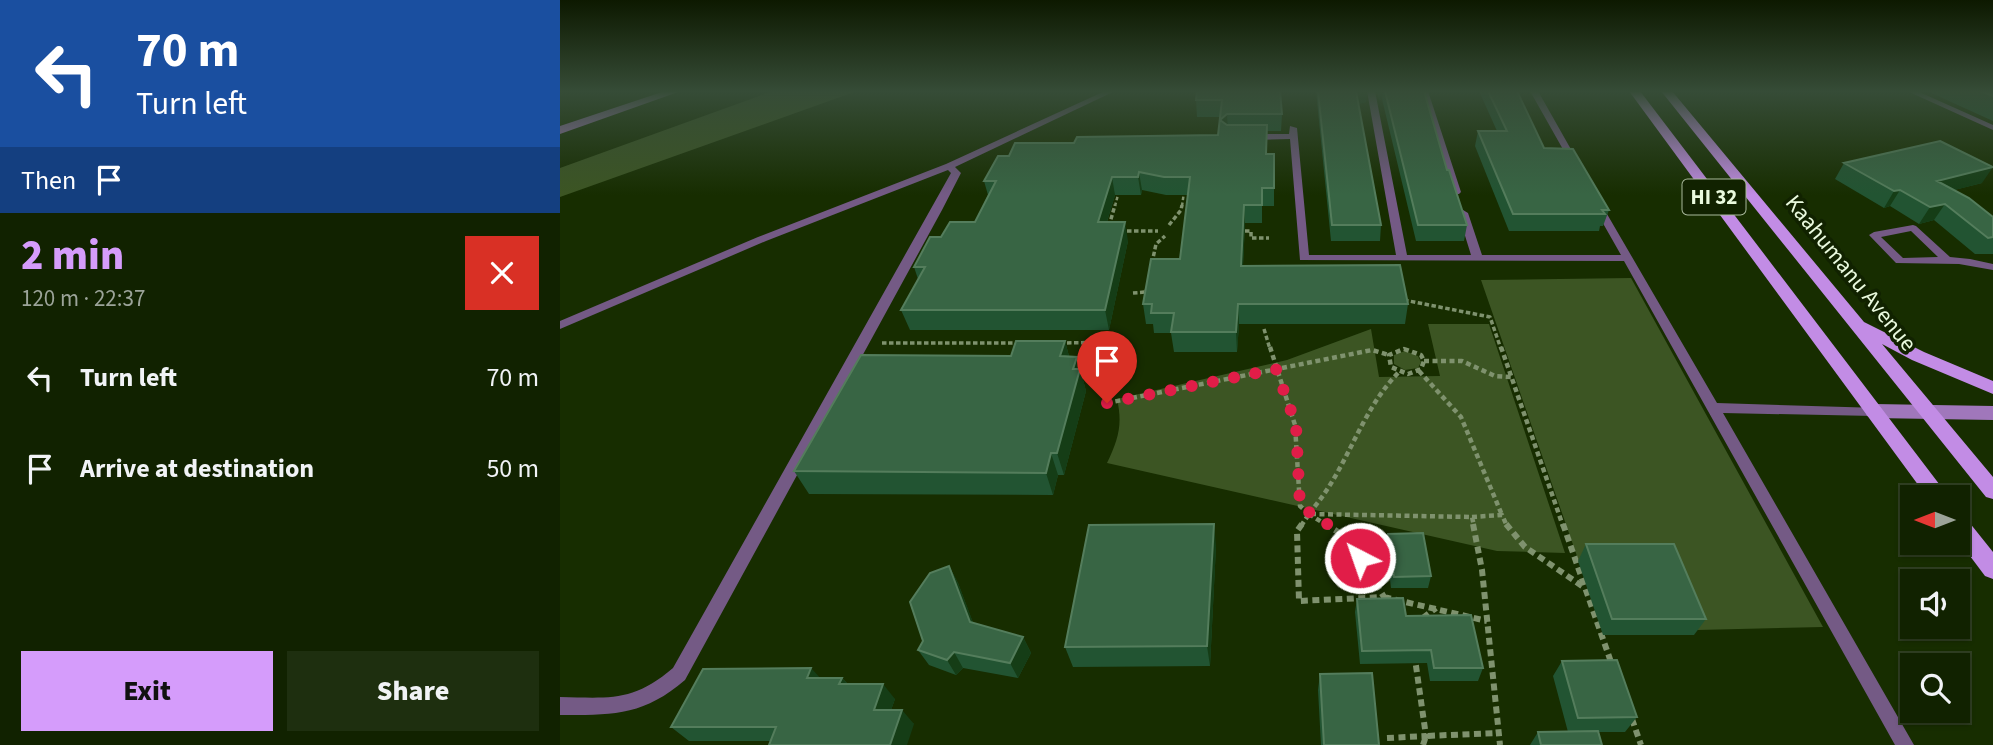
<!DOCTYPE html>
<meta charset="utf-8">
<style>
:root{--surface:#120;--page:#1e2f0f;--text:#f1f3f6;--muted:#9ca499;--line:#303f22;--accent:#d59cfb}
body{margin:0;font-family:"Source Sans 3",sans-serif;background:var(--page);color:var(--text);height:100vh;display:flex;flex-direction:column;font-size:26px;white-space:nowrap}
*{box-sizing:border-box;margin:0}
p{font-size:23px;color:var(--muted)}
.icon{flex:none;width:38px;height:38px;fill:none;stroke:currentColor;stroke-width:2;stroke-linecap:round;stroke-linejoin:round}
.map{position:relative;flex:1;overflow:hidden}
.side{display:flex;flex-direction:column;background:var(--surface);width:560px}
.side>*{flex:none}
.top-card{background:#1a4fa0;color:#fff;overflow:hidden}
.needle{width:46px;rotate:270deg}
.fabs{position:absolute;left:1340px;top:485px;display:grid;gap:14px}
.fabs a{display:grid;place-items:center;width:70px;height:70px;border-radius:0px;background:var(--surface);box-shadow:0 2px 5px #0004,0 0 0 2px var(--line);font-size:35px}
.pin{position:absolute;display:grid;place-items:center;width:60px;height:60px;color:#fff;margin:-72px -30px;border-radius:50% 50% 50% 0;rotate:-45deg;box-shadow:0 0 7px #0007}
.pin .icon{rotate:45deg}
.me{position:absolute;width:77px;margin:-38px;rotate:319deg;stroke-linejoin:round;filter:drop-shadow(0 0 5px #0008)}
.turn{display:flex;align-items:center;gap:24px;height:147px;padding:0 21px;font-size:32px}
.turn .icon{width:91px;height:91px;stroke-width:2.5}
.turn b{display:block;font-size:49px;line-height:60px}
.then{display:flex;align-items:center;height:66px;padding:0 21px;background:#0003;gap:14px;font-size:26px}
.round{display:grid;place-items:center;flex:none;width:74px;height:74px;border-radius:0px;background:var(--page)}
.overview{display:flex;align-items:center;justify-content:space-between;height:119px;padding:0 21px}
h1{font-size:42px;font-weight:800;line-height:52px;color:var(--accent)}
.action{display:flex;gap:14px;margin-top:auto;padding:14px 21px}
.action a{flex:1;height:80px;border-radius:0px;background:var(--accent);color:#111;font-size:28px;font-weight:800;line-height:80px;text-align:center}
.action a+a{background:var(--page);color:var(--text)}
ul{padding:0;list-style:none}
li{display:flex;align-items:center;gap:21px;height:91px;padding:0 21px}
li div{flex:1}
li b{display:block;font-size:26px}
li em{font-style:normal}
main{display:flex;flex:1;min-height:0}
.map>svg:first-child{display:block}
</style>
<main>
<section class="side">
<div class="top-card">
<div class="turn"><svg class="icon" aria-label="left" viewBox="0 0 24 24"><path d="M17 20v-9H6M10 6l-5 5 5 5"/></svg><div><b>70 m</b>Turn left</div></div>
<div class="then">Then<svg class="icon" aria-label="arrive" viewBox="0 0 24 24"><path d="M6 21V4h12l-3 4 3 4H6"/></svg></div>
</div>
<div class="overview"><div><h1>2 min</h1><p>120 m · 22:37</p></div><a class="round" style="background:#d93025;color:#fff"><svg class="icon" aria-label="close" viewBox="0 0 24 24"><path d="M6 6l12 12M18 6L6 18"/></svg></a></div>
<ul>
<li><svg class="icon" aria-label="left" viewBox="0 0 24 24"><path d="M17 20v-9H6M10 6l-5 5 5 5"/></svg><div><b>Turn left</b></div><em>70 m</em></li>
<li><svg class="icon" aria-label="arrive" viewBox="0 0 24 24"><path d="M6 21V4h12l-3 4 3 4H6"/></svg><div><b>Arrive at destination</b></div><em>50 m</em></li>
</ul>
<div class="action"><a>Exit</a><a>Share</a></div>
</section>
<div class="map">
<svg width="1433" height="745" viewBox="0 0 1433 745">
<rect width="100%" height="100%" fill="#172d00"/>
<path fill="#3c5523" d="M213 91H297L0 197V168Z
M1071 278 1263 627 1137 630 1105 558 1018 559 921 280Z
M868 324H929L1005 553 937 551 547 463C558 440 563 425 557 399L727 360 811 329 819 377 880 376Z
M845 351 858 356 861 362 858 368 845 370 834 364V355Z"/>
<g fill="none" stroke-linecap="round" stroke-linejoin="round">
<path stroke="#7f926e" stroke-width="2.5" stroke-dasharray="3.5 2.5" stroke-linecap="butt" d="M555 206 559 191
M622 206 624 192"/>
<path stroke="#7f926e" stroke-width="3.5" stroke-dasharray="4.5 2.5" stroke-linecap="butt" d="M609 225 621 210 622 205
M549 226 555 205
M560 231H598
M678 231H691V238H709
M592 263 596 244 605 236
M573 293 586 292 587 288
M844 300 930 317 941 349
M704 329 710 349
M322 343H460
M500 343 560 342"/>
<path stroke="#7f926e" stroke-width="4.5" stroke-dasharray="5 3.5" stroke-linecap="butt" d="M710 347 735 425 740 506 749 514
M941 347 1003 526
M844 349 861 355 864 361 861 369 848 374 831 367 829 355Z
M864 361H902L935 376 951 377
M859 371 901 417 942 515
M547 403 812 350 829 355
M749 513C787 472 799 412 839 372
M749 514 768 526
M751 514 912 517 914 526
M912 517 942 515 947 526
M741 526 749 514"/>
<path stroke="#7f926e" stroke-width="6" stroke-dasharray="7 4.5" stroke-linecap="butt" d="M742 524 737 531 739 601 824 597 788 538 765 524
M913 524 922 570 940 745
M946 524 965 547 1022 586
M1003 524 1052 665
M824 597 927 621
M863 618 876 608
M1072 719 1081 745
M827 738 866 736 855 659
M863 745 866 736 936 733"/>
<path fill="#745a85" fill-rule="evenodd" d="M545 91H555L395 167 401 173 382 210 125 680C83 716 53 715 0 715V697C50 698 73 702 113 668L391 173 388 170 206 241 0 329V321L198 237 386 164Z
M807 91H815L847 255H911L898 213 903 210 908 213 922 255H1061L1032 204 1034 202H1040L1157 403 1319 408 1320 411 1319 414 1314 416 1163 413 1354 745H1335L1064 261 740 260 730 139 693 140 689 137 693 134H729L730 126 737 128 749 255H836Z
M860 91H868L901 192 899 194H893L891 192Z
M970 91H978L1017 160 1016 162 1009 160Z
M1347 91H1357L1433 125V130Z
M1353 225 1356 226 1390 257 1410 259 1433 264V270L1399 264 1336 263 1309 235 1314 232ZM1351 231 1378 257 1343 258 1321 237Z"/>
<path fill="#a077bb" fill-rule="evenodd" d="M105 91H121L0 134V126Z
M1314 404 1433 406V420L1314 418 1307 416 1305 411 1307 406Z"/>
<path fill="#c28ce5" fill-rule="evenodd" d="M1069 91H1080L1389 497H1367Z
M1101 91H1112L1304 322 1364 352 1433 381V394L1352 360 1322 344 1433 477V499L1426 497Z
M1398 514 1405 517 1433 552V579L1425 576 1398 540Z"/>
</g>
<path fill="#225432" d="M637 91 722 114 721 131H707V154H714V206H702V223H685L683 266 848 304 845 324H679L677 352H614L611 333H594L593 324H586L583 304 620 259 628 195H606L582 190 581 195H555L547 222 568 241 549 330H350L341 310 358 279 354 267 381 237 415 222 428 195 424 181 449 156 514 143 658 135 660 117H637L636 100Z
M756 91H807L806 102 798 104 821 225 820 241H771Z
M817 91H864L887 170 907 225 904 241H856L822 99 819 100Z
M919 91H957L984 148 1049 210 1043 226H1040L1039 231H949L915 146 918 131H937Z
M1367 91H1433V121Z
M1284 163 1422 183 1394 190 1433 217V254H1415L1374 220 1359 224 1330 206 1324 208 1275 179Z
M505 341 509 356 517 357 526 391 504 475H498L493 495 249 494 234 471 451 356Z
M828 534 871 576 868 588H831L826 546Z
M1026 544 1146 619 1134 635H1043L1018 561Z
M656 546 650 666 513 667 505 647Z
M389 566 398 583 413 623 463 637 471 653 458 678 403 668 396 675 369 665 358 650 363 641Z
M797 599 846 616 923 668 918 681H870L867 663 800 664 795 612Z
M1002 661 1077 717 1065 732H1038L1042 745H970L978 732H1008L993 676Z
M760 674 819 745H761L758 690Z
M260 678H282L288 684 335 699 331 710 354 724 210 741H129L111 727Z"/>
<path fill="#153d16" d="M796 91H807L806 102 795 105Z
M820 91H823L822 99 819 100Z
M667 114 668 131 660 120Z
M1433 167 1422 183 1367 197 1377 181Z
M579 172 582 190 581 195 578 177Z
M552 177 555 195 541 241 538 222Z
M1340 190 1330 206 1324 208 1334 191Z
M1385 204 1374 220 1359 224 1370 207Z
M684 205 685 223 682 285 681 266Z
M565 222 568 241 549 330 545 310Z
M678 304 679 324 677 352 676 332Z
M505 341 511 364 500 356Z
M517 357 526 391 504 475 497 453Z
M491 453 498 475 493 495 486 473Z
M654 524 656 546 650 666 647 646Z
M389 566 398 583 419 638 410 622Z
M463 637 471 653 458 678 450 663Z
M394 652 403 668 396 675 387 660Z
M251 668 265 683 247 678Z
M282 678 295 693 279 684Z
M323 684 335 699 326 724 314 710Z
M342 710 354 724 347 745H330Z"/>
<path fill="#386544" stroke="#547d5c" stroke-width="2" d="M637 91H720L722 114H667L660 120 667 125H707L706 154H714V188H702V205H684L681 266 840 265 848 304H678L676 332H611L614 313H591L592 304H583L591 259H620L630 177H604L579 172 578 177H552L538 222H565L545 310H341L365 267H354L370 237H381L390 222H415L436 181H424L438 156H449L455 143H514L517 137 658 135 662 100H636Z
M758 91H796L821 225H772Z
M825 91H864L887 170H889L907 225H858Z
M928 91H957L984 148 1013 149 1049 210H1042L1045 214H953L918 131H947Z
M1421 91H1433V96Z
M1380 141 1433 167 1377 181 1409 198 1433 217V237L1428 238 1385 204 1370 207 1340 190 1334 191 1284 163Z
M456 341H505L500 356 517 357 513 369H520L497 453H491L486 473 234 471 301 355 451 356Z
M654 524 647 646 505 647 529 525Z
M863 533 871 576 834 577 828 534Z
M1026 544H1114L1146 619H1052Z
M389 566 410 622 463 637 450 663 394 652 387 660 358 650 363 641 350 602 370 573Z
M843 598 846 616 911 615 923 668H874L871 650 802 651 797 599Z
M1057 660 1077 717 1018 718 1002 661Z
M251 668 247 678H282L279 684H323L314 710H342L330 745H209L216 727H111L143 669Z
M812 673 819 745H764L760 674Z
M1038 731 1042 745H981L978 732Z"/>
<linearGradient id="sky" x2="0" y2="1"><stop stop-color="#0d1900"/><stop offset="0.47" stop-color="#364c37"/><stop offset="1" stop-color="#364c37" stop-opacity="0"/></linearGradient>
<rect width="1433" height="195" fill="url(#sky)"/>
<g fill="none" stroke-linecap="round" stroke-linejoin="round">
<path stroke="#e11d48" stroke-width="12" stroke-dasharray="0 21.6" d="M547 403 716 369 736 425 740 506 788 538 800 558"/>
</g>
<g text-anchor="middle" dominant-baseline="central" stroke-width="7" stroke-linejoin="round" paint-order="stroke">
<rect fill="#120" stroke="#a9b99b" stroke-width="2" x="1122.5" y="179.5" width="63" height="35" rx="5"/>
<g font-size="21" font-weight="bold" fill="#eafade">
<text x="1154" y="197">HI 32</text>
</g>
<g font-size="23" fill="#eafade" stroke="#120">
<text transform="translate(1291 273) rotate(51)">Kaahumanu Avenue</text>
</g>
</g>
</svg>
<div class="fabs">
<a><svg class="needle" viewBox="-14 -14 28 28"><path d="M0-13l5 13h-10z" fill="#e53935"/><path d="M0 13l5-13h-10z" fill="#9ca499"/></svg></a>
<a><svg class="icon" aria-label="sound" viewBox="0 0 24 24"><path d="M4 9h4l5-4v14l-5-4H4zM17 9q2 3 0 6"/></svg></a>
<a><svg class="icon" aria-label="search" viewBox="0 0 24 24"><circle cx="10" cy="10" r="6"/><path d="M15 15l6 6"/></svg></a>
</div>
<div class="pin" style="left:547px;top:403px;background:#d93025"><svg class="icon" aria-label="arrive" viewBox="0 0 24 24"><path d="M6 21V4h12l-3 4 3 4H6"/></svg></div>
<svg class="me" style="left:800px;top:558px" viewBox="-20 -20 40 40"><circle r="17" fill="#e11d48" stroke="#fff" stroke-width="3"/><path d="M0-11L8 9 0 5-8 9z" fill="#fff"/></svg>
</div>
</main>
